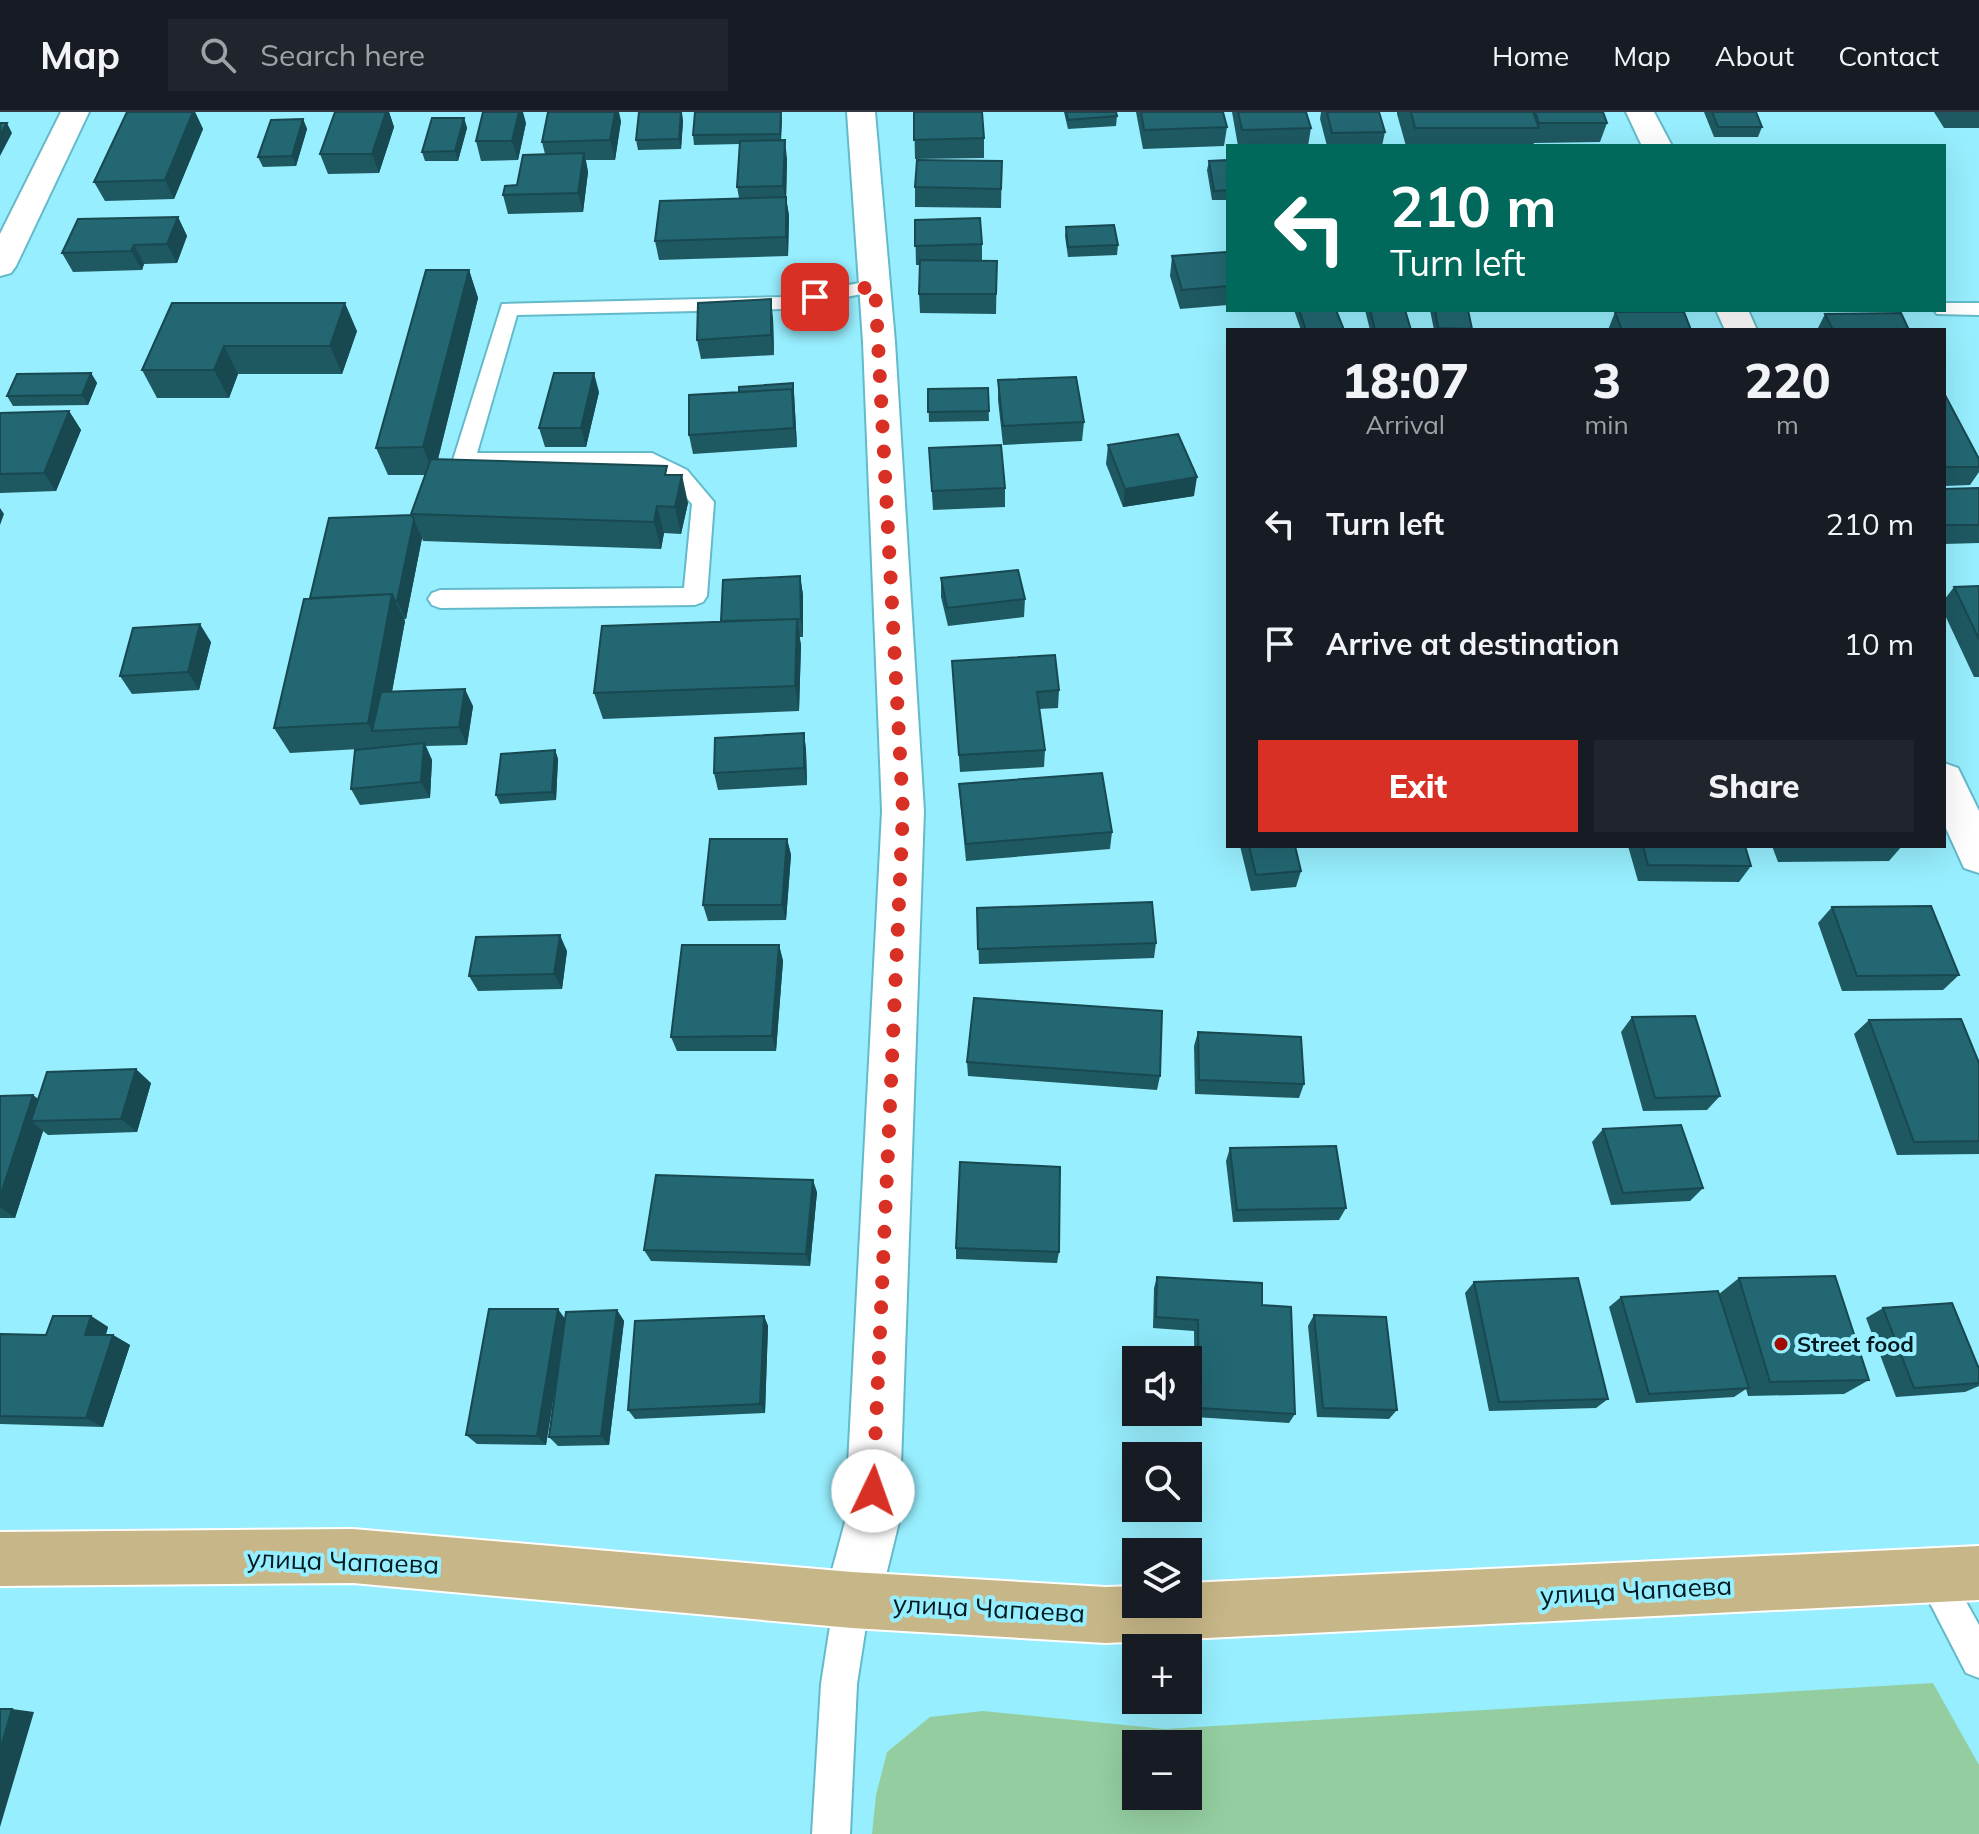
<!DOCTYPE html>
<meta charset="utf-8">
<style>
:root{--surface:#171b24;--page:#20242c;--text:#f1f3f6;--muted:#9ea1a6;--line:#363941;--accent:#d93025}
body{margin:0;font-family:Mulish,sans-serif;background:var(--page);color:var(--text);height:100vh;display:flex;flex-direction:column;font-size:30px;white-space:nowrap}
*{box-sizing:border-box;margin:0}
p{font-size:26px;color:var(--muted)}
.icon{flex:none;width:44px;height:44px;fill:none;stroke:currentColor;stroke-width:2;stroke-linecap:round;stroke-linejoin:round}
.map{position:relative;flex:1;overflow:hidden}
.panel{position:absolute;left:1226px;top:216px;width:720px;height:520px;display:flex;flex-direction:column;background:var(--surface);border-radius:0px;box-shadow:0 8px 32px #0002}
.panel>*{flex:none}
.banner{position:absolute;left:1226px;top:32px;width:720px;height:168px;border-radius:0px;box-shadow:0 8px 32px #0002;background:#00695c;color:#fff;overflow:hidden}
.buttons{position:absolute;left:1122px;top:1234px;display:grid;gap:16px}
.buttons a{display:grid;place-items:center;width:80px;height:80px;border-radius:0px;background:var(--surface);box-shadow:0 8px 32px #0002;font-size:40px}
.pin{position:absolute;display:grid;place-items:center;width:68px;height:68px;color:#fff;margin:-34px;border-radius:16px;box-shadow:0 4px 12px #0006}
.me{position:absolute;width:88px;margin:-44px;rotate:3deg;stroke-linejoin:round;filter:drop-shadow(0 0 6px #0008)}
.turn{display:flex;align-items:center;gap:28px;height:168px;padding:0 32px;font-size:36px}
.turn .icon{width:104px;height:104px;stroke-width:2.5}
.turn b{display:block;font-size:56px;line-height:68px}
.eta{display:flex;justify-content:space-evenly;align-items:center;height:136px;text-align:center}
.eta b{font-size:48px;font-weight:800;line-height:56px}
.cta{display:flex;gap:16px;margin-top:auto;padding:16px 32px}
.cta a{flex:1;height:92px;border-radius:0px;background:var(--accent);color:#fff;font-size:32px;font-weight:800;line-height:92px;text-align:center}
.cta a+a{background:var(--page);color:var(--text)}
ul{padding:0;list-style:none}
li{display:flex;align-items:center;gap:24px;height:120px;padding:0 32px}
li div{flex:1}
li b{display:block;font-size:30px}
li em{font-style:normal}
header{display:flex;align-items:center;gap:48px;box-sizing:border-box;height:112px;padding:0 40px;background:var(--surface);border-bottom:2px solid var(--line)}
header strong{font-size:38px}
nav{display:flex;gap:44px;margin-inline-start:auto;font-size:28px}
.search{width:560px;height:72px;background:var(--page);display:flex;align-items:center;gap:20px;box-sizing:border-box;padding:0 28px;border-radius:0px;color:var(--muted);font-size:30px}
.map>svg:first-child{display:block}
</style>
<header>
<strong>Map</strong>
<div class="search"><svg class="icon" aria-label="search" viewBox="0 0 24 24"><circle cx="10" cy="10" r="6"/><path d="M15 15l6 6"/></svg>Search here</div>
<nav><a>Home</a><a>Map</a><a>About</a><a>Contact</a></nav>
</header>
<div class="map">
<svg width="1979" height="1722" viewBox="0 0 1979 1722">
<rect width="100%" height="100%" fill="#97eefe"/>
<path fill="#94cea0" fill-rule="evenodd" d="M1933 1571 1979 1653V1722H872L876 1683 887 1640 930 1605 983 1599 1165 1617ZM1136 1632H1188V1684H1136Z"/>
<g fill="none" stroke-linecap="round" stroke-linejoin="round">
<defs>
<path id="service" d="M875 168 885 174 882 178 785 197 517 203 477 341H652L687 358 714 390 707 484 703 490 695 493 440 496 432 493 428 487 432 481 440 478 684 476 692 392 671 368 648 357 456 353 453 348 502 192 785 185Z
M1944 191H1979V203L1937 202 1934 198H1944Z
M1933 1447 1945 1452 1979 1513V1566L1966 1561 1916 1464 1921 1452Z
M852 1470 864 1476 870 1488 857 1572 850 1722H812L821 1572 834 1488 840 1476Z"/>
<path id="minor" d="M847 0H875L895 230 924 699 899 1410 880 1488 871 1507 852 1516 833 1507 824 1488 845 1410 882 699 863 230Z
M1626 0H1654L1672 34H1642Z
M1716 198H1748L1757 218H1725Z
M1944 651 1958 656 1979 699V761L1964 756 1944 712Z"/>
<path id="tertiary" d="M61 0H89L16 154 11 161 0 164V122Z"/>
<path id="primary" d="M353 1417 852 1460 1106 1475 1136 1474V1492H1188V1471L1979 1434V1488L1106 1531 852 1516 353 1471 0 1474V1420Z"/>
</defs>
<use href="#service" stroke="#64bac9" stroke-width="4"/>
<use href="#minor" stroke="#64bac9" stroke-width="4"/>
<use href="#tertiary" stroke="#64bac9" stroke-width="4"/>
<use href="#primary" stroke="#fff" stroke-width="4"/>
<use href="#service" fill="#fff" fill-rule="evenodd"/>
<use href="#minor" fill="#fff" fill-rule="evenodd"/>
<use href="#tertiary" fill="#fff" fill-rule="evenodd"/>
<use href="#primary" fill="#c7b788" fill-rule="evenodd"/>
</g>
<path fill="#1e5962" d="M127 0H195L203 17 174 87 105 89 94 70Z
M335 0H389L394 15 379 61 328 62 320 42Z
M682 0 683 9 681 37 638 38 636 28Z
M781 0V28L787 47 786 85 789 104 788 144 659 148 655 129 739 86 737 75 740 32 694 33 693 23Z
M914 0 984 26V46L915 47Z
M1064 0H1116L1117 4 1116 14 1068 17Z
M1136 0H1223L1227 15 1224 34 1143 37Z
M1232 0H1306L1311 16 1308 34H1238Z
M1321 0H1379L1385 20 1382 34H1327L1320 7Z
M1397 0H1603L1607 11 1600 30 1534 31 1533 34H1406L1397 2Z
M1704 0H1756L1762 15 1758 25H1714Z
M1934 0H1979V16H1944Z
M464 6 467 16 458 49H425L422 40Z
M303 7 307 17 296 54 263 55 258 45Z
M621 9 615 48H586L588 60 583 100 508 102 503 83 517 73 545 42 542 30Z
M526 11 518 48 481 49 476 29Z
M1002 49 1001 96 915 95V75Z
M1209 49 1228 53V88H1212L1207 58Z
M178 105 187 124 177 151 144 152 142 158 73 160 62 141Z
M915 108 982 132V149H997L996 202 920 201 919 182 920 153H916Z
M1066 115 1118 133 1117 143 1068 145 1065 124Z
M1172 144 1228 147V193L1180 197 1170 164Z
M469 158 478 186 438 347 669 363 688 391 681 422 664 421 661 437 423 429 422 426 406 507H404L405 509 392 579 473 594 467 633 426 634 432 648 430 686 360 693 351 677 359 637 290 641 274 616 310 486 412 403 425 363H388L376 336Z
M172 191 357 219 342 262H238L229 286H157L142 258Z
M1294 198H1336L1344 218H1301Z
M1365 198H1405L1411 218H1370Z
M1430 198H1468L1472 218H1434Z
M1615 200 1691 218H1608Z
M1825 202 1909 218H1817Z
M773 206 774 243 701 247 697 228Z
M91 261 97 271 88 293 13 294 7 284Z
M998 268 1084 310 1082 329 1003 333 998 288Z
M988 276 989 309 929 310 928 277Z
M599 280 586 335H545L539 316Z
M794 281 797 335 693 342 689 323Z
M1944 283 1979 347V360L1970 373 1944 374Z
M69 299 81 318 56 379 0 381V301Z
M1108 333 1194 384 1123 395 1106 352Z
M929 336 1005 376V395L933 398Z
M1979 376V431L1944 432V377Z
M800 464 803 483V525H799L801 533 799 599 603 607 594 581Z
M941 466 1025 487 1024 505 948 514 941 485Z
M1979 474V565H1974L1944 501V488L1954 475Z
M211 530 199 578 132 582 120 564Z
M952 549 1059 578 1058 596 1039 597 1045 638 1044 655 960 660Z
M804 621 806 638 807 673 718 678 714 661Z
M555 638 558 647 556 688 500 692 496 683Z
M959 672 1112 720 1110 737 966 749 960 689Z
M787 727 791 743 786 808 708 809 703 793Z
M1240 734H1295L1301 759 1296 775 1251 779Z
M1628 734H1745L1751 754 1739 770 1638 769Z
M1772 734H1902L1889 749 1778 750Z
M1832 795 1959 863 1943 878 1842 879 1818 811Z
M977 796 1156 831 1154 846 979 852Z
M779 833 783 849 776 939H677L671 925Z
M567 839 562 877 478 879 469 864Z
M1632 905 1720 984 1707 998 1643 999 1621 920Z
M1869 908 1979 951V1042L1897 1043 1854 922Z
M1198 920 1304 972 1299 986 1195 982 1194 934Z
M967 950 1160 964 1157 978 968 964Z
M151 971 137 1020 48 1023 43 1019 15 1106H0V984L38 987Z
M1603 1017 1703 1076 1690 1089 1611 1093 1592 1030Z
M1230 1036 1346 1096 1339 1108 1233 1110 1226 1049Z
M817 1080 810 1154 651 1149 644 1138Z
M956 1136 1059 1140 1057 1151 956 1147Z
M1157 1165 1262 1193 1295 1302 1289 1311 1195 1305 1194 1219 1153 1216 1154 1176Z
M1739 1166 1869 1268 1844 1282 1748 1284 1746 1277 1734 1285 1636 1291 1609 1195 1621 1185 1719 1182Z
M1474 1170 1608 1287 1596 1296 1489 1299 1465 1181Z
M1883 1196 1979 1257V1274L1965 1280 1896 1285 1866 1206Z
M617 1198 624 1209 609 1333 558 1334 549 1325 558 1257 546 1333 477 1332 466 1323 565 1207Z
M1314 1203 1397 1298 1389 1307 1317 1305 1308 1214Z
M91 1204 108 1215 106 1223H113L130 1233 103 1315 0 1312V1222L46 1223Z
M764 1204 768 1214 765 1301 635 1307 628 1298Z"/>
<path fill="#184850" d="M193 0H195L203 17 174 87 165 68Z
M386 0H389L394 15 379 61 372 42Z
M519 0H523L526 11 518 48 512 29Z
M615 0H619L621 9 615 48 610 28Z
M681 0 683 9 681 37 679 27Z
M781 0 782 8 781 31 780 22Z
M464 6 467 16 458 49 455 39Z
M303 7 307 17 296 54 292 44Z
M7 11 12 21 0 44V23Z
M785 28 787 47 786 93 783 74Z
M584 41 588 60 583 100 578 81Z
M786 85 789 104 788 144 786 125Z
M178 105 187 124 177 151 167 132Z
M134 133 144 152 142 158 131 139Z
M469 158 478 186 434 363 423 335Z
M771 187 773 206 774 243 771 223Z
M345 191 357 219 342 262 330 234Z
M224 234 238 262 229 286 214 258Z
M91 261 97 271 88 293 82 283Z
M594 261 599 280 586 335 581 316Z
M793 271 794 281 797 335 794 316Z
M69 299 81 318 56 379 44 361Z
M682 363 688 391 681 422 675 395Z
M1197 365 1194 384 1123 395 1125 377Z
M657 394 664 421 661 437 654 410Z
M0 396 4 402 0 413Z
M414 408 422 426 406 507 397 489Z
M800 464 803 483V525L801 507Z
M392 482 405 509 385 618 372 619 368 611Z
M797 507 801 533 799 599 795 574Z
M200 512 211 530 199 578 188 560Z
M465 577 473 594 467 633 459 615Z
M804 621 806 638 807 673 804 656Z
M424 631 432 648 430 686 421 670Z
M555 638 558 647 556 688 552 680Z
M787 727 791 743 786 808 782 793Z
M560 823 567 839 562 877 554 862Z
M779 833 783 849 776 939 772 924Z
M136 957 151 971 137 1020 121 1007Z
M33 983 50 996 31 1009 43 1019 15 1106 0 1095V1085Z
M813 1068 817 1080 810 1154 806 1142Z
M558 1197 566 1208 546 1333 537 1324Z
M617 1198 624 1209 609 1333 601 1324Z
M91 1204 108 1215 102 1233 85 1223Z
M764 1204 768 1214 765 1301 760 1292Z
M113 1223 130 1233 103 1315 86 1306Z
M12 1597 34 1600 0 1715V1638Z"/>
<path fill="#236772" stroke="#184850" stroke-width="2" d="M127 0H193L165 68 94 70Z
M335 0H386L372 42H320Z
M483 0H519L512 29H476Z
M548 0H615L610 28 542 30Z
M639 0H681L679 27 636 28Z
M695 0H781L780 22 693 23Z
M914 0H982L984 26 914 28Z
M1066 0H1116L1117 4 1068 8Z
M1141 0H1223L1227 15 1144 18Z
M1238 0H1306L1311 16 1242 18Z
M1327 0H1379L1385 20 1332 21Z
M1411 0H1533L1539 16H1415Z
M1535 0H1603L1607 11H1539Z
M1712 0H1756L1762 15H1718Z
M432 6H464L455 39 422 40Z
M303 7 292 44 258 45 271 8Z
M0 11H7L0 23Z
M785 28 783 74 737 75 740 29Z
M584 41 578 81 503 83 505 74 517 73 523 43Z
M917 48 1002 49 1001 77 915 75Z
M1227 48 1228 78 1214 79 1209 49Z
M786 85V125L655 129 660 89Z
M178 105 167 132 134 133 131 139 62 141 78 107Z
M980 106 982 132 915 134V108Z
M1114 113 1118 133 1068 135 1066 115Z
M1226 140 1228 147V174L1182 178 1172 144Z
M920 148 997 149 996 182H919Z
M426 158H469L423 335 376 336Z
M771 187V223L697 228 698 191Z
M172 191H345L330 234H224L214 258H142Z
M1299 198H1336L1344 218H1306Z
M1370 198H1405L1411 218H1375Z
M1435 198H1468L1472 217 1438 216Z
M1615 200H1684L1691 218H1622Z
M1901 201 1909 218H1833L1825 202Z
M91 261 82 283 7 284 17 262Z
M554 261H594L581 316H539Z
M1076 265 1084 310 1003 314 998 268Z
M793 271V286L792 277 739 280V275Z
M988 276 989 299 928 300V277Z
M792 277 794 316 689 323V283Z
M1944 283H1945L1979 347V355H1944Z
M69 299 44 361 0 362V301Z
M1178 322 1197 365 1125 377 1108 333Z
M1001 333 1005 376 932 379 929 336Z
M431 347 667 354 665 363H682L675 395 657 394 654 410 411 402Z
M1979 376V413H1944V377Z
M412 403 414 408 397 489H395L392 482 310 486 329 406Z
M1018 458 1025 487 947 496 941 466Z
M800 464 801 507 721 509 723 468Z
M1979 474V527L1954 475Z
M392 482 368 611 274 616 304 487Z
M797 507 795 574 594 581 602 514Z
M200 512 188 560 120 564 133 516Z
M1055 543 1059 578 1037 580 1045 638 959 643 952 549Z
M465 577 459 615 372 619 381 580Z
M804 621V656L714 661 715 626Z
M424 631 421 670 351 677 355 638Z
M555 638 552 680 496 683 501 642Z
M1102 661 1112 720 966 732 959 672Z
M710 727H787L782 793H703Z
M1249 734H1295L1301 759 1256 763Z
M1643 734H1745L1751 754 1648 753Z
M1152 790 1156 831 978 837 977 796Z
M1931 794 1959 863 1857 864 1832 795Z
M560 823 554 862 469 864 476 825Z
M682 833H779L772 924 671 925Z
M974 886 1162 899 1160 964 967 950Z
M1695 904 1720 984 1655 986 1632 905Z
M1961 907 1979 951V1029L1914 1030 1869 908Z
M1198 920 1301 925 1304 972 1199 968Z
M136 957 121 1007 31 1009 47 960Z
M33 983 0 1085V984Z
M1681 1013 1703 1076 1623 1081 1603 1017Z
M1336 1034 1346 1096 1237 1098 1230 1036Z
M960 1050 1060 1055 1059 1140 956 1136Z
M656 1063 813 1068 806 1142 644 1138Z
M1835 1164 1869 1268 1770 1270 1739 1166Z
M1157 1165 1262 1171V1193L1291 1195 1295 1302 1199 1296 1198 1208 1156 1205Z
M1578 1166 1608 1287 1499 1290 1474 1170Z
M1718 1179 1749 1276 1649 1282 1621 1185Z
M1952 1191 1979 1257V1271L1914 1276 1883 1196Z
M489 1197H558L537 1324 466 1323Z
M617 1198 601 1324 549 1325 566 1200Z
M1314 1203 1386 1205 1397 1298 1323 1296Z
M53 1204H91L85 1223H113L86 1306 0 1304V1222L46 1223Z
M764 1204 760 1292 628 1298 635 1209Z
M0 1597H12L0 1638Z"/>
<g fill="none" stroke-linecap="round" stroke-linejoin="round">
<path stroke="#d93025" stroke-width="14" stroke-dasharray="0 25.2" d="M815 185 875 174 903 699 873 1379"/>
</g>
<circle fill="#a20b00" stroke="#97eefe" stroke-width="3" cx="1781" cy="1232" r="8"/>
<g text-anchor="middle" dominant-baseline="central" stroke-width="8" stroke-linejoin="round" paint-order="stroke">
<g font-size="22" font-weight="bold" fill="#011b20" stroke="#97eefe" text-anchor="start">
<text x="1797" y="1232">Street food</text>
</g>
<g font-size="26" fill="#011b20" stroke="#97eefe">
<text transform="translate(343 1449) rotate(2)">улица Чапаева</text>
<text transform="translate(1636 1478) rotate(-3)">улица Чапаева</text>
<text transform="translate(989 1496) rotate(3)">улица Чапаева</text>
</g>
</g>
</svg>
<div class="buttons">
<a><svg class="icon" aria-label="sound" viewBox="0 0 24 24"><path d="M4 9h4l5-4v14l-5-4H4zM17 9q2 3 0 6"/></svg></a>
<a><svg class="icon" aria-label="search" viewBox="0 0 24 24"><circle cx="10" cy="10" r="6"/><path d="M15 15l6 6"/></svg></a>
<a><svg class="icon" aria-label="layers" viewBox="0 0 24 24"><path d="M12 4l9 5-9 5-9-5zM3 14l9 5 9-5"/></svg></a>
<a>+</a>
<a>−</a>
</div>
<div class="pin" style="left:815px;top:185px;background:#d93025"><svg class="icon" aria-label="arrive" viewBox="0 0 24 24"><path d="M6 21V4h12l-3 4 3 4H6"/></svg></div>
<svg class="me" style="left:873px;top:1379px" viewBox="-20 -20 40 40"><circle r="19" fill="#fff"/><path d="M0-13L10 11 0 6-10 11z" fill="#d93025"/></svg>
<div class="banner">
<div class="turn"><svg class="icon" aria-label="left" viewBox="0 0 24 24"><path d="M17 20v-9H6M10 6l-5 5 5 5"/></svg><div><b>210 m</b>Turn left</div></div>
</div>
<section class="panel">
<div class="eta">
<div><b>18:07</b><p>Arrival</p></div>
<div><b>3</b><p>min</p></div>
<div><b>220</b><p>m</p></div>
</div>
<ul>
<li><svg class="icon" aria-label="left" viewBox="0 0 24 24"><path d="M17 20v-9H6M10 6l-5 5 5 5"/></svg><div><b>Turn left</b></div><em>210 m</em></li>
<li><svg class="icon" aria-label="arrive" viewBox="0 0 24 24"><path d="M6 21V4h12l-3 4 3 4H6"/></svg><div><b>Arrive at destination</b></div><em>10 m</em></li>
</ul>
<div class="cta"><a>Exit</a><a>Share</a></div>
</section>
</div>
